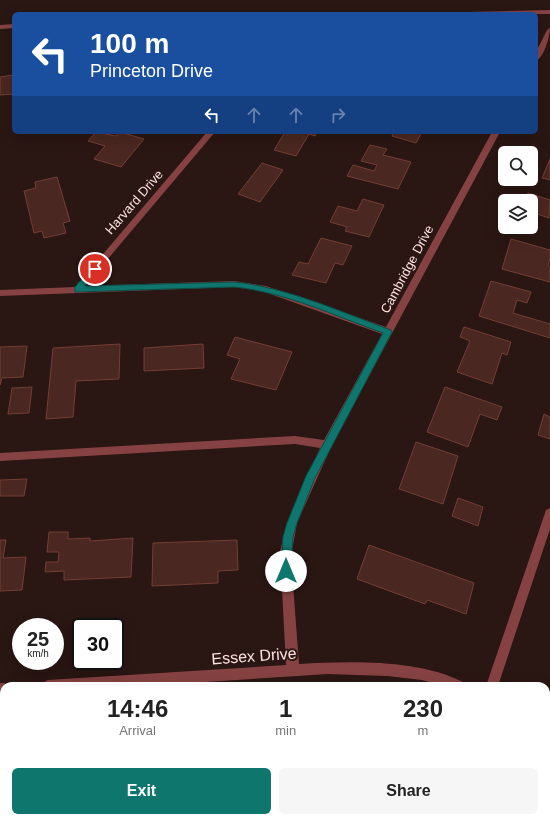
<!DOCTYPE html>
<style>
:root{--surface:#fff;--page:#f6f6f6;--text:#222;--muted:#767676;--accent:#0f766e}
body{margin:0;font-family:Helvetica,sans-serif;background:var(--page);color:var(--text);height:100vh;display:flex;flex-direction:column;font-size:15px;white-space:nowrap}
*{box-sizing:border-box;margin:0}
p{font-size:13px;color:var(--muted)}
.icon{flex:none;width:22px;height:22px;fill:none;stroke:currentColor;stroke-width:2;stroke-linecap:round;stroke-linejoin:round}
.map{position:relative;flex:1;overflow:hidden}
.sheet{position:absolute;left:0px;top:682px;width:550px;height:140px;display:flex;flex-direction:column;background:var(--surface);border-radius:12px 12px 0 0;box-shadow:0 4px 16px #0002}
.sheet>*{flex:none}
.top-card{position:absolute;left:12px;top:12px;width:526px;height:122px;border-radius:6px;box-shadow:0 4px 16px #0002;background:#1a4fa0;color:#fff;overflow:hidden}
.buttons{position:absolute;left:498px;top:146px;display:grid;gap:8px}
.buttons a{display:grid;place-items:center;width:40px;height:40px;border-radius:6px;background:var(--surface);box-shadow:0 4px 16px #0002;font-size:20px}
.speed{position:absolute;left:12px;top:618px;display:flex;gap:8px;font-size:20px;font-weight:700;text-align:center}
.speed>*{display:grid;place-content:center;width:52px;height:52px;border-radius:50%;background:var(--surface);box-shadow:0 4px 16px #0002;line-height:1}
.speed small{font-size:10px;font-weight:400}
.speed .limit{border:2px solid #111;border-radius:6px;background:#fff;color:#111}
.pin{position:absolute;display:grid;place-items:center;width:34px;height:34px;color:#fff;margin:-17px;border:2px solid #fff;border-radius:50%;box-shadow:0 1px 4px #0007}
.me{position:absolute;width:44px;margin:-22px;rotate:0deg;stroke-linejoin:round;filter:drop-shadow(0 0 3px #0008)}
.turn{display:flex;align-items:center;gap:14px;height:84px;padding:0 12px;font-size:18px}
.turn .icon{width:52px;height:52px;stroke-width:2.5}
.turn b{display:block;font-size:28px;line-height:34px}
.lanes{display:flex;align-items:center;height:38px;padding:0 12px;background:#0003;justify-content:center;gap:20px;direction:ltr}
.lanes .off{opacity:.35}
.eta{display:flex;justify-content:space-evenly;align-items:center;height:68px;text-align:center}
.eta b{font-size:24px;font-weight:700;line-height:28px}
.action{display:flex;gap:8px;margin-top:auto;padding:8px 12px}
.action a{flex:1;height:46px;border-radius:6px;background:var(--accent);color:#fff;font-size:16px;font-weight:700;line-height:46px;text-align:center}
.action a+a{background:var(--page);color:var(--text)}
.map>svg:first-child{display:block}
</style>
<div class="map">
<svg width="550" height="822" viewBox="0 0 550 822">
<rect width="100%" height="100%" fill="#2a1613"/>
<path fill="#4a2720" stroke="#743e34" d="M14 75V94L0 95V77Z
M96 132 116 136 120 132 144 139 121 167 94 159 105 146 88 141Z
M285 132H317L315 136 309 134 296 156 274 150Z
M394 132H422L416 143 392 136Z
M370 145 387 149 383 155 411 162 398 189 347 176 353 165 374 171 377 165 361 161Z
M550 159V180L542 178Z
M262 163 283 170 260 202 238 194Z
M57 177 70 221 63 223 66 233 44 238 42 231 34 233 24 191 36 188 35 182Z
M528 193 550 200 549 218 531 212V201H524Z
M363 199 384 205 369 237 345 231 347 227 330 222 338 206 357 211Z
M321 238 352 246 343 265 335 263 326 283 292 275 299 262 308 264Z
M511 239 550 250V258L548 266 550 267V282L502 269Z
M491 281 531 292 527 303 517 300 513 313 550 324V338L479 316Z
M464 327 511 342 507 355 502 353 492 384 457 372 470 341 460 337Z
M235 337 292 352 276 390 231 379 240 359 227 355Z
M120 344 119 379 76 381 73 417 46 419 53 348Z
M203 344 204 368 144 371V348Z
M27 346 23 377 2 378 0 385V347Z
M32 387 29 413 8 414 12 388Z
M445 387 502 407 497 420 480 414 468 447 427 432Z
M544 414 550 417V439L538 435Z
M416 442 458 456 443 504 399 489Z
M27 479 24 496H0V480Z
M458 498 483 507 478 526 452 516Z
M49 532H68V539L90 538V541L133 538 131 577 64 580V571L45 572 46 562H58L59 552H47Z
M0 540H6L3 558 26 557 22 590 0 591Z
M237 540 238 570 218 571V583L152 586 153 543Z
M369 545 474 583 466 614 427 600 425 604 357 579Z
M48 818H104V822H48Z
M189 818H226L227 822H189Z
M315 818H435V822H316Z"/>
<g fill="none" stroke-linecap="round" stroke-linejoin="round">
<path fill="#864242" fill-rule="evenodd" d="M550 10V14H464L467 12Z
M14 24V28L0 29V25Z
M550 28C550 37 544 57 536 61V52L547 30Z
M207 132H215L85 286 234 281 266 286 386 327 492 132H500L331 447 297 523 292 551V571L299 664C349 661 418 659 463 682L465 686H443L422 680 387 676 328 674 144 686H42L44 682 48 680 286 665 280 551 287 523 320 448 295 444 0 461V453L295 436 324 440 382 334 262 291 234 287 0 296V290L75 287Z
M550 508V529L498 686H486L545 513 546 510Z
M0 683H4L9 686H4V695H0Z
M546 719 550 720V733L546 732Z
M444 818H458L457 822H443Z"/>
</g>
<path fill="#0f766e" stroke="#0a4d48" d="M95 266 99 269 85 286 234 282C286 287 341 312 391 330L392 332 315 478 297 523 293 537 291 571 289 575 286 576 282 575 281 571 283 537 287 523 306 476 383 333C335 316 285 292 234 287L75 292V287L92 267Z"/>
<g text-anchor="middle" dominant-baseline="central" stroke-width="4" stroke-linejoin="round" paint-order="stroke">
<g font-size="13" fill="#fde1df" stroke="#2a1613">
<text transform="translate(134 202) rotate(-49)">Harvard Drive</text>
<text transform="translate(407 269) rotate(-62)">Cambridge Drive</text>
</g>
<g font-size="16" fill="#fde1df" stroke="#2a1613">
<text transform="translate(254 656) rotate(-4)">Essex Drive</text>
</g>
</g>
</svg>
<div class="buttons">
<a><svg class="icon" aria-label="search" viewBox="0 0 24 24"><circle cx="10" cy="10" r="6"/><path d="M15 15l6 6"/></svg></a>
<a><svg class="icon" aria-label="layers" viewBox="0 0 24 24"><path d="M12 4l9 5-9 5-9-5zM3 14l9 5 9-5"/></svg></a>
</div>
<div class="speed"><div>25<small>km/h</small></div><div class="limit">30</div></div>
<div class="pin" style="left:95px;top:269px;background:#d93025"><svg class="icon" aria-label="arrive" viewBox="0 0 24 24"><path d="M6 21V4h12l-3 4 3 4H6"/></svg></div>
<svg class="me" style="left:286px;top:571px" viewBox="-20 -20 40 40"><circle r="19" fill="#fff"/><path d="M0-13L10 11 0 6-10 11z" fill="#0f766e"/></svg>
<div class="top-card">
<div class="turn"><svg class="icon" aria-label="left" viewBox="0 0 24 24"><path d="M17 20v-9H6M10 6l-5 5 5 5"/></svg><div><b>100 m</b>Princeton Drive</div></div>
<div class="lanes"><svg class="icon" aria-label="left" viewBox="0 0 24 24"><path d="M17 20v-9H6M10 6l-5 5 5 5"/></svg><svg class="icon off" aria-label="ahead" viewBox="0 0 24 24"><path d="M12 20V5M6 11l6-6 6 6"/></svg><svg class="icon off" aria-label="ahead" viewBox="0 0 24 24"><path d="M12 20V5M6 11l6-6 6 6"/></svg><svg class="icon off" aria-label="right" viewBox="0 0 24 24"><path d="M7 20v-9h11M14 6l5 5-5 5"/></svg></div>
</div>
<section class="sheet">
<div class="eta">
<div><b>14:46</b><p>Arrival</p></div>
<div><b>1</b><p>min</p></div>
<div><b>230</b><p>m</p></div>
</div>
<div class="action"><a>Exit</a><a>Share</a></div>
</section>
</div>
